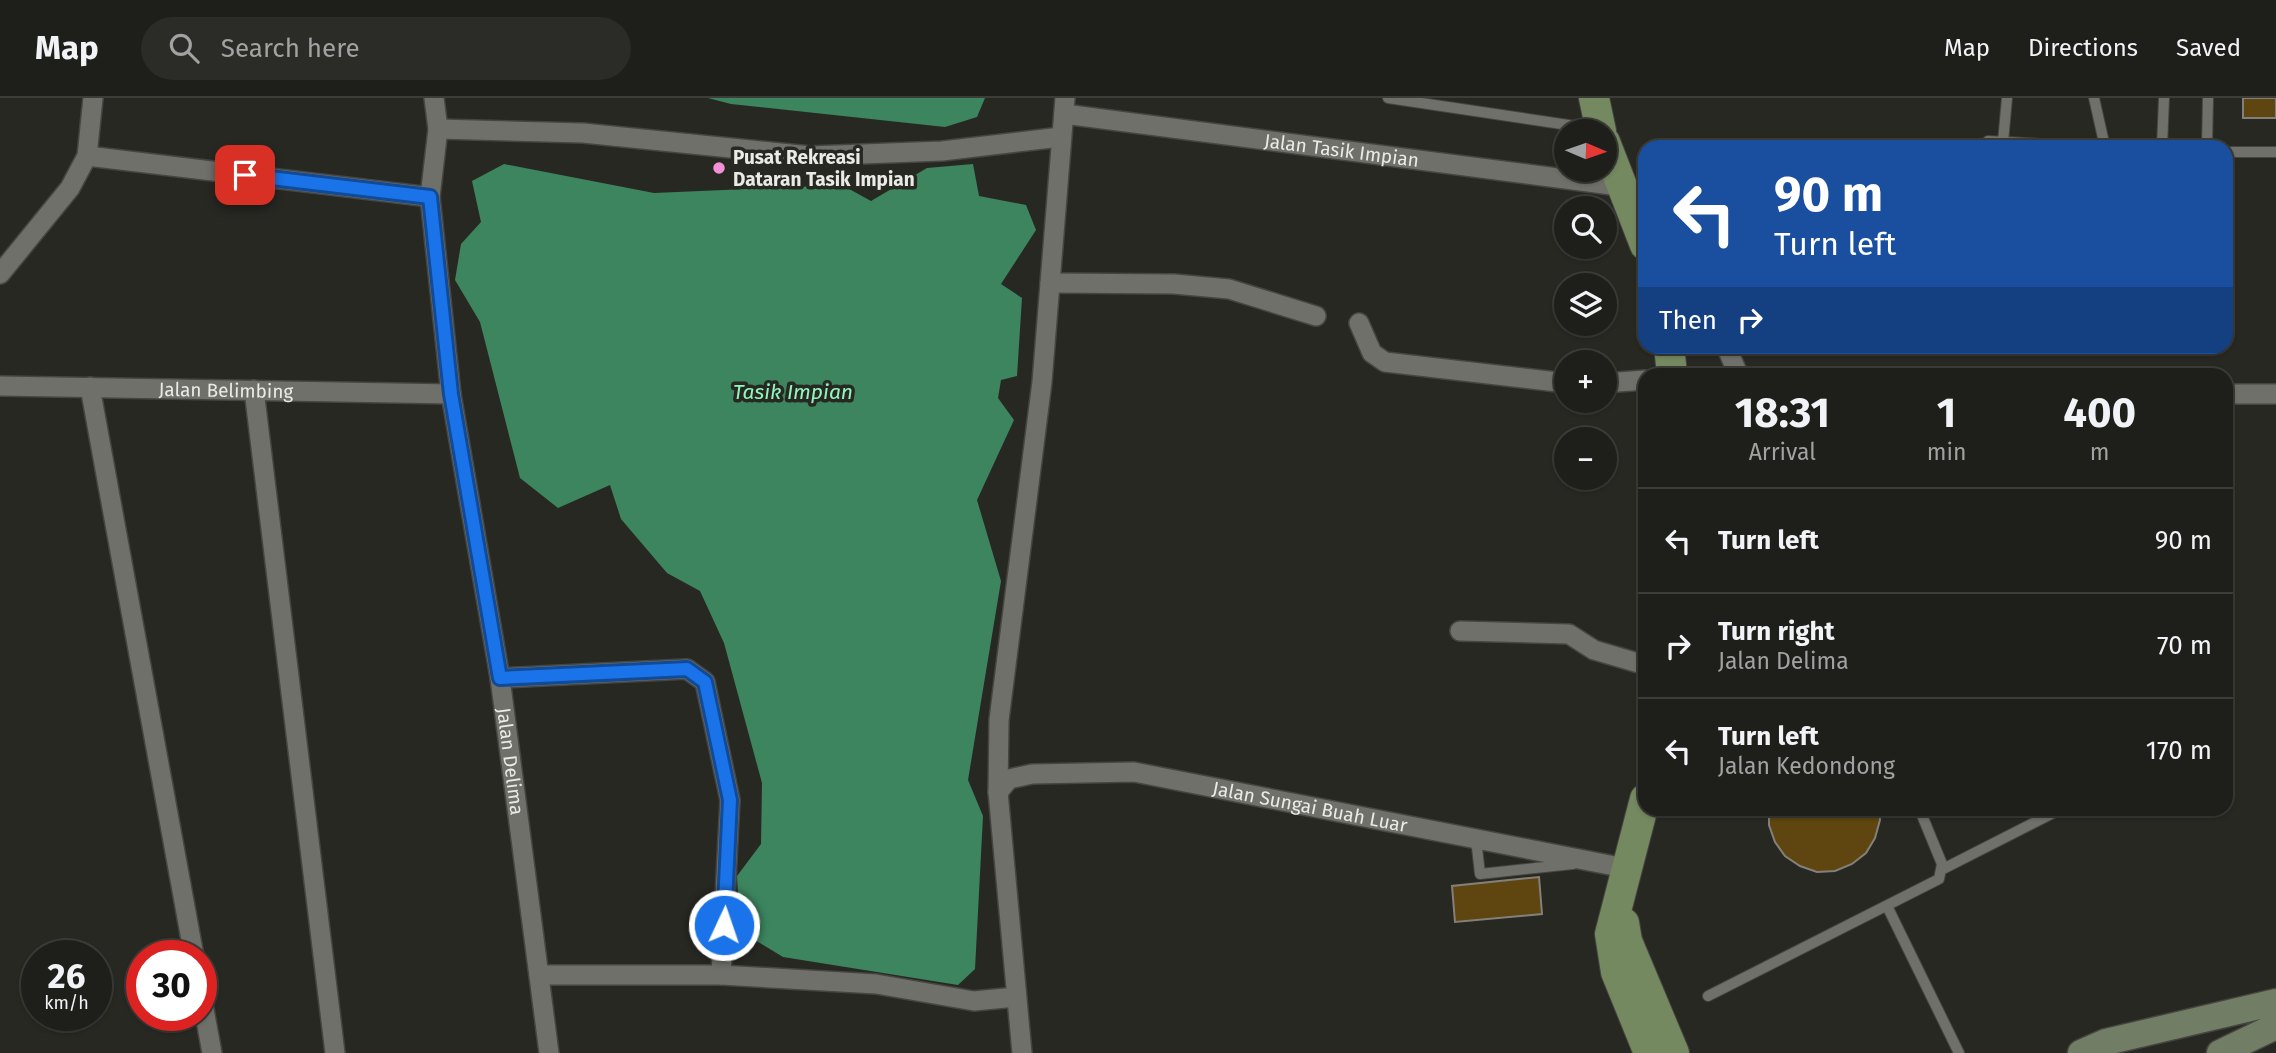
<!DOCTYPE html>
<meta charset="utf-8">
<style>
:root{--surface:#1e1e1a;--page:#2b2b27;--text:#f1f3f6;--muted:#a1a2a2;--line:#3c3c39}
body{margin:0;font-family:"Fira Sans",sans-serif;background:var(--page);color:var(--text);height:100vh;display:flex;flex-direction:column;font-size:26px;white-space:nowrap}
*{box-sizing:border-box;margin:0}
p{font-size:23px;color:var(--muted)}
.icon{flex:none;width:38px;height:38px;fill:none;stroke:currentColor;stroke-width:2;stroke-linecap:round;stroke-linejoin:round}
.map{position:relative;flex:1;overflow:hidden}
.details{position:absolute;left:1638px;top:270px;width:595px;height:448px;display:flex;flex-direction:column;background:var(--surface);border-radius:21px;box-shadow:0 2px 5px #0004,0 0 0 2px var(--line)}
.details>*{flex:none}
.banner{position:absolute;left:1638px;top:42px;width:595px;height:214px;border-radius:21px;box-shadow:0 2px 5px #0004,0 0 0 2px var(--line);background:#1a4fa0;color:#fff;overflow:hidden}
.needle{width:46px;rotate:92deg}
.buttons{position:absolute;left:1554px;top:21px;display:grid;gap:14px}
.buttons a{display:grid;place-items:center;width:63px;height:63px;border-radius:50%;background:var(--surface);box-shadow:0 2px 5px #0004,0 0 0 2px var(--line);font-size:35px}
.speed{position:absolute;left:21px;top:842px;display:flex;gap:14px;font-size:35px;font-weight:700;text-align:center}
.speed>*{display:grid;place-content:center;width:91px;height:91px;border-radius:50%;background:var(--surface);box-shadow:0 2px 5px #0004,0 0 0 2px var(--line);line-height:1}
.speed small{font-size:18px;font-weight:400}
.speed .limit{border:10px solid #d22;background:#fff;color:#111}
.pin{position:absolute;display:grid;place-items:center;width:60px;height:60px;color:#fff;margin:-30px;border-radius:14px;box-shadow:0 4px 10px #0006}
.me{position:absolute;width:77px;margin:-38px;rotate:3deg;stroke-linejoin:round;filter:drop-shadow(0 0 5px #0008)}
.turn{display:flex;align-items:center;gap:24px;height:147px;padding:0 21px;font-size:32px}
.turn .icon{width:91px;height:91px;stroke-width:2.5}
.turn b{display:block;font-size:49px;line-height:60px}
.then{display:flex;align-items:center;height:66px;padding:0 21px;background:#0003;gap:14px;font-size:26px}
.eta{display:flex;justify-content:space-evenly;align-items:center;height:119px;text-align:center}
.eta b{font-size:42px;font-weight:700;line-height:49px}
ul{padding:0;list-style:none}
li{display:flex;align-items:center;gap:21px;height:105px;padding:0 21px;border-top:2px solid var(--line)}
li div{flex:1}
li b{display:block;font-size:26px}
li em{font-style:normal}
header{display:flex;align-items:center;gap:42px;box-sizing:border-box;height:98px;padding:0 35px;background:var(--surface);border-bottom:2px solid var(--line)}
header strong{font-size:33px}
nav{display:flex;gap:38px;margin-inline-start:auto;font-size:24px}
.search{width:490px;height:63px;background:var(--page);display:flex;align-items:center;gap:18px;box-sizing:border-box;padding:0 24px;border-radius:38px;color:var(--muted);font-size:26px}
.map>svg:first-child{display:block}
</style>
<header>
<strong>Map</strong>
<div class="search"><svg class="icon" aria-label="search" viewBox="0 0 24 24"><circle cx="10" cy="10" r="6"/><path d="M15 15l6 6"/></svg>Search here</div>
<nav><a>Map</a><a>Directions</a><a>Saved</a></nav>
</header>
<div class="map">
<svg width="2276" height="955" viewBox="0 0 2276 955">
<rect width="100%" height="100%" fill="#282823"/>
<path fill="#3c855f" d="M708 0H985L977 19 945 29 731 6Z
M504 66 654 95 842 87 871 103 927 70 973 66 979 98 1026 107 1036 132 1001 186 1022 200 1017 278 1001 282 998 300 1014 322 977 402 1001 483 968 682 983 718 975 871 958 887 783 859 740 833 737 778 761 746 762 685 724 545 700 493 667 475 621 421 610 387 558 410 520 380 480 224 455 182 461 146 481 124 472 83Z"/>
<path fill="#5f450f" stroke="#83807b" stroke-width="2" d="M2243 0H2276V20H2243Z
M1769 710H1879L1880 722 1875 740 1866 755 1852 766 1835 773 1817 774 1800 768 1785 758 1775 744 1769 727Z
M1539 779 1542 816 1455 824 1452 788Z"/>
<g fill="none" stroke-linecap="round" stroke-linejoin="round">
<defs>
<path id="service" d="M1388 0 1595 31
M2094 0 2105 49
M1988 43 2098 49
M2003 44 2007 0
M2162 49 2164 0
M2207 49 2208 0
M2226 54H2276
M1476 741 1480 776 1573 766
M1943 771 2057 713
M1887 808 1959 955
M1708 898 1939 781 1942 766 1919 710"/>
<g id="minor">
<path id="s1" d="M434 0 438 31 430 99 451 296 500 580 549 955"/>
<path id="s2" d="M1064 16 1619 88"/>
<path d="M438 31 583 35 810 58 942 53 1061 39"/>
<path d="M87 58 430 99"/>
<path d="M0 176 70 90 87 58 93 0"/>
<path d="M1050 185 1174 186 1229 191 1316 218"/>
<path d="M1359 225 1372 255 1385 264 1566 285"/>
<path d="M1726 248 1738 276"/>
<path d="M1605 285 1645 282"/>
<path id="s3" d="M0 288 451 296"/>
<path d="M90 289 194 858"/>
<path d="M254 292 335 955"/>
<path d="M2226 296H2276"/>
<path d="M1460 533 1569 536 1594 552 1645 567"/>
<path d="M500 580 687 571 705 584 730 702 721 877"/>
<path id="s4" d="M998 694 1009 681 1032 676 1134 674 1625 770"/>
<path d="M539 877H721L876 886 974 903 1016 899"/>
<path d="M201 895 212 955"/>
<path d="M1022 955 998 694 999 622 1042 284 1065 0"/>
</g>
<path id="secondary" d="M2081 955 2106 944 2276 904
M2220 955 2276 928"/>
<path id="primary" d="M1594 0 1601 33
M1605 44 1645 147
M1669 248 1672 276
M1645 701 1610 836 1616 874 1649 955
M1624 825 1627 843 1674 955"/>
</defs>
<use href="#service" stroke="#454541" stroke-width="12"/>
<use href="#minor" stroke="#454541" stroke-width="22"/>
<use href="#secondary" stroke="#454541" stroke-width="29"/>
<use href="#primary" stroke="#454541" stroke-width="32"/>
<use href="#service" stroke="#70706a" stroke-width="10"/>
<use href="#minor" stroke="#70706a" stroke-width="19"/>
<use href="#secondary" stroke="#727d65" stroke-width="26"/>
<use href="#primary" stroke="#748960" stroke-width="30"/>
</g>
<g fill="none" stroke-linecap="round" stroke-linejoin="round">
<defs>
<path id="route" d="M245 77 430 99 451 296 500 580 687 571 705 584 730 702 724 827"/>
</defs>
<use href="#route" stroke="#114b97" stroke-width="18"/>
<use href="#route" stroke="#1a73e8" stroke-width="12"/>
</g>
<circle fill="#f391d5" stroke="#282823" stroke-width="2.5" cx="719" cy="70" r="7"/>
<g text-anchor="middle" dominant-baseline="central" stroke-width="7" stroke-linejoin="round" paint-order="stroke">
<g font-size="19" fill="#eaeae6" stroke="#282823">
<text stroke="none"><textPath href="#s2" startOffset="280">Jalan Tasik Impian</textPath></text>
<text stroke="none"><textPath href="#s3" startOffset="226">Jalan Belimbing</textPath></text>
<text stroke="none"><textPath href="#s1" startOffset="670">Jalan Delima</textPath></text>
<text stroke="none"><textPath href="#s4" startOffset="322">Jalan Sungai Buah Luar</textPath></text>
</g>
<g font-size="19" font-weight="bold" fill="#eaeae6" stroke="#282823" text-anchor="start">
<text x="733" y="59">Pusat Rekreasi<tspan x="733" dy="22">Dataran Tasik Impian</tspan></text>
</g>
<g font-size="21" font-style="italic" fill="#91f7be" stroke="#282823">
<text x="793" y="294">Tasik Impian</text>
</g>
</g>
</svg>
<div class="buttons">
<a><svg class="needle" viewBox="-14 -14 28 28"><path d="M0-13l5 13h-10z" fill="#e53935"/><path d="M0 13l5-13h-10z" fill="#a1a2a2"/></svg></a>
<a><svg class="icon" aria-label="search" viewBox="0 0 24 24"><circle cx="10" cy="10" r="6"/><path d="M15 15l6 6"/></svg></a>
<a><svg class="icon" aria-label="layers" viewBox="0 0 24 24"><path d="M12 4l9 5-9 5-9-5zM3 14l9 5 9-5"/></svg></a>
<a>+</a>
<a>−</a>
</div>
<div class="speed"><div>26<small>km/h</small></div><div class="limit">30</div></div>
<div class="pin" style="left:245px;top:77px;background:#d93025"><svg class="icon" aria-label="arrive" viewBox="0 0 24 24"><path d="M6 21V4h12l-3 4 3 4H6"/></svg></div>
<svg class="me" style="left:724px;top:827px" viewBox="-20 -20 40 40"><circle r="17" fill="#1a73e8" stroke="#fff" stroke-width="3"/><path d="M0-11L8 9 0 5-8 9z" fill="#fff"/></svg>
<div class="banner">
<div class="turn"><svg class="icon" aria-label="left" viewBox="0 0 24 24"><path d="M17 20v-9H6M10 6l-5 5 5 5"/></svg><div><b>90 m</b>Turn left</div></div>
<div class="then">Then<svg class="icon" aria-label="right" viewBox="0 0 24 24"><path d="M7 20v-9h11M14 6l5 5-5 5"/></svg></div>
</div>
<section class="details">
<div class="eta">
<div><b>18:31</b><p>Arrival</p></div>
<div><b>1</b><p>min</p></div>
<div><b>400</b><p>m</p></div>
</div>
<ul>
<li><svg class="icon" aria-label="left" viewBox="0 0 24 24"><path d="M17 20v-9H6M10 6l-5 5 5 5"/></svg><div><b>Turn left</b></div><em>90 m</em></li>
<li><svg class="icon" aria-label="right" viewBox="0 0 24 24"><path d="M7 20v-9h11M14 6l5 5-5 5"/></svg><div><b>Turn right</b><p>Jalan Delima</p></div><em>70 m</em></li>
<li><svg class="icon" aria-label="left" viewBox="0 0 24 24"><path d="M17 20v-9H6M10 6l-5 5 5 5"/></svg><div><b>Turn left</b><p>Jalan Kedondong</p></div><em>170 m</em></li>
</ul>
</section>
</div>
